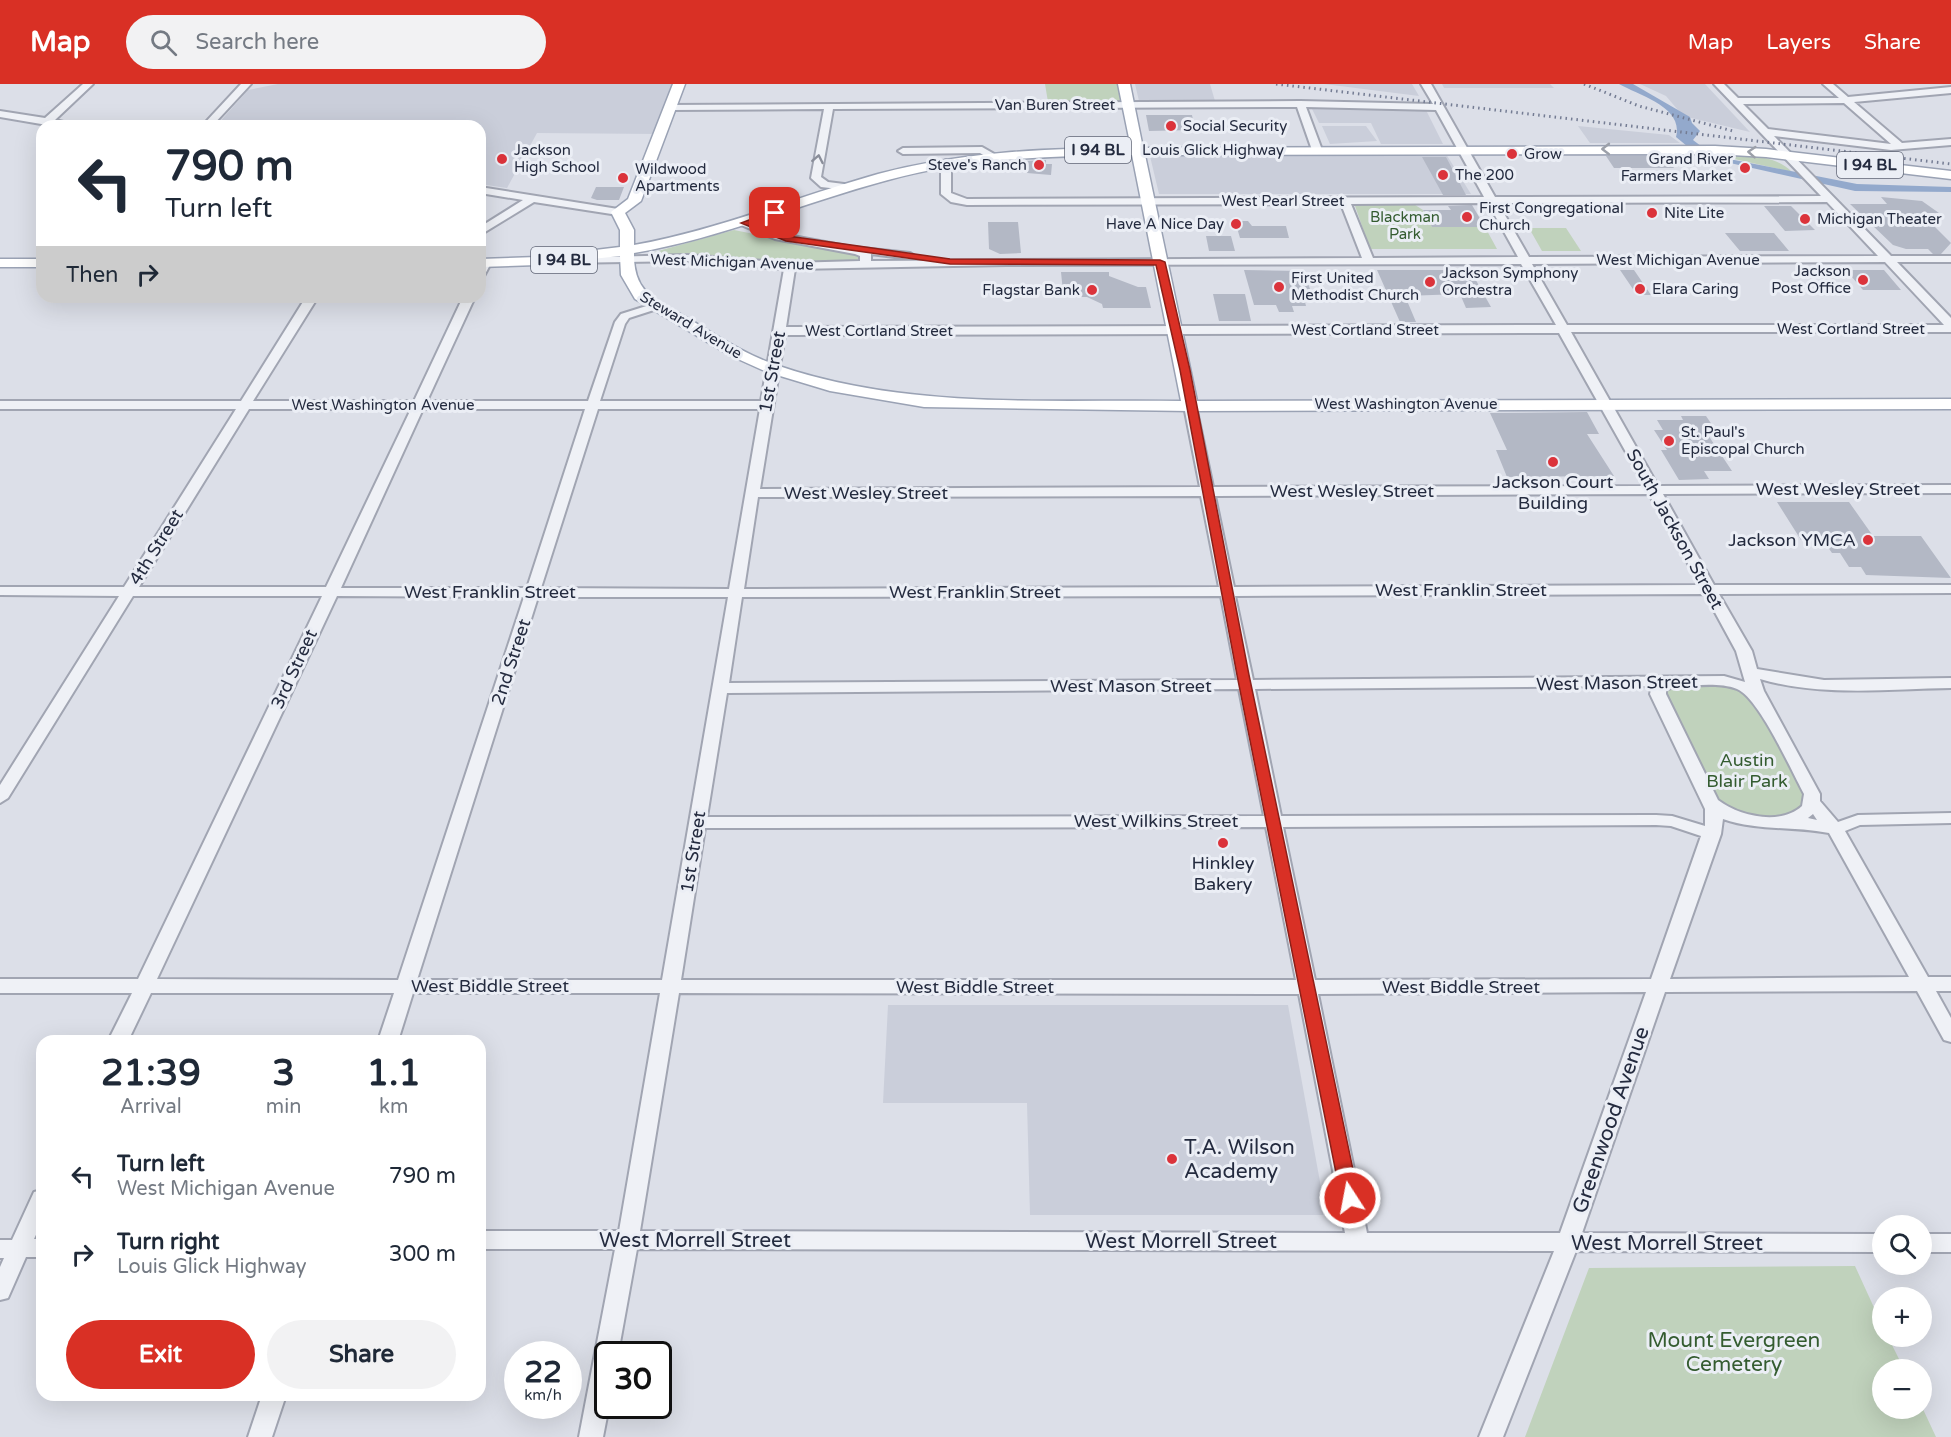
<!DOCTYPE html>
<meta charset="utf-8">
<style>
:root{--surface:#fff;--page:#f2f2f3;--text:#1f2937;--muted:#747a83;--accent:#d93025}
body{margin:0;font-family:"Varela Round",sans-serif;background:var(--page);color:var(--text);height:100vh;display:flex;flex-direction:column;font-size:22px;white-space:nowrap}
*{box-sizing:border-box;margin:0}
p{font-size:20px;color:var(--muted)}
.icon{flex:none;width:33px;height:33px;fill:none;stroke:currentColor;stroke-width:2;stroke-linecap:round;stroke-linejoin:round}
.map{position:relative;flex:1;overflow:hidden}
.sheet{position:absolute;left:36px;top:951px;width:450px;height:366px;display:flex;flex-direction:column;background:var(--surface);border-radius:18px;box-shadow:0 6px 24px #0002}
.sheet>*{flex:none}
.hud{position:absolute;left:36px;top:36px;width:450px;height:183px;border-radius:18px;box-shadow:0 6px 24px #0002;background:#fff;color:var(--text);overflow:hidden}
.tools{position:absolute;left:1872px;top:1131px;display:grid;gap:12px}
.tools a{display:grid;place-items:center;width:60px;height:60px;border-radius:50%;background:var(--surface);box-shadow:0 6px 24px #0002;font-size:30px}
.speed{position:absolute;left:504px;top:1257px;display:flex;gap:12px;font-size:30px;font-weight:700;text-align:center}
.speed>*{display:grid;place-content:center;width:78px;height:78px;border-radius:50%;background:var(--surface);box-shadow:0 6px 24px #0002;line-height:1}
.speed small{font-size:15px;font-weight:400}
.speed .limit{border:3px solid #111;border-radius:9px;background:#fff;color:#111}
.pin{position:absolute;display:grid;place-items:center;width:51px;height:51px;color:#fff;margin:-26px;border-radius:12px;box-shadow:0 3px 9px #0006}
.me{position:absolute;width:66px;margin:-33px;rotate:349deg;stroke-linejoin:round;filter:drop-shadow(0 0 4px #0008)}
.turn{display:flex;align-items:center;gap:21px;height:126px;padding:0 30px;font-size:27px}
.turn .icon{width:78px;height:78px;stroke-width:2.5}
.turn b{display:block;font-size:42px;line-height:51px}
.then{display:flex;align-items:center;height:57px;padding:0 30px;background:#0003;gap:12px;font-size:22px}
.eta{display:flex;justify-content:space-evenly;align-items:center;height:102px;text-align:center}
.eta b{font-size:36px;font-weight:700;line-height:42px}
.cta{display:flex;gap:12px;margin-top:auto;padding:12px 30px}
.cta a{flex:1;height:69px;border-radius:36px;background:var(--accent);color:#fff;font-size:24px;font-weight:700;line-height:69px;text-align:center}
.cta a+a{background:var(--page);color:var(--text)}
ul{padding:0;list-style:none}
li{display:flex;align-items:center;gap:18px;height:78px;padding:0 30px}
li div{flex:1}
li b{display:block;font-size:22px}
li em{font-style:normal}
header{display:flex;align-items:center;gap:36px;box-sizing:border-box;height:84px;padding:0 30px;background:var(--accent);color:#fff}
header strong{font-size:28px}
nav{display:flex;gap:33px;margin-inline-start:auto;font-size:21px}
.search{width:420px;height:54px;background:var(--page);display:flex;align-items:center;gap:15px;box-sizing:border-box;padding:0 21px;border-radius:33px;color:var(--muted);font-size:22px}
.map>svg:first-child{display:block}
</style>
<header>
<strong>Map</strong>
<div class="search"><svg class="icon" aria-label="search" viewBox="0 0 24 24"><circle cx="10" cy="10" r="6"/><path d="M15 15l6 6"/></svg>Search here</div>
<nav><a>Map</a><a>Layers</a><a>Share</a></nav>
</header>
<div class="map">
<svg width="1951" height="1353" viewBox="0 0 1951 1353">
<rect width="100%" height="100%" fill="#dcdfe8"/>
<path fill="#caceda" d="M278 0H673L658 50 537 49 507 104 480 100V42H216L248 6Z
M1135 0H1210L1215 17H1139Z
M1324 0H1412L1419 12Z
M1442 0H1550L1554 4H1444Z
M1640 0H1705L1750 48 1683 32 1666 12Z
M1309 19 1423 20 1443 60H1381L1371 39H1319Z
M1322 42H1366L1377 57 1330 60Z
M1578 42 1669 51 1680 59H1590Z
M1149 68 1446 70 1471 110H1159Z
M888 921H1288L1326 1131H1030L1027 1019H883Z"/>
<path fill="#c0d2bc" d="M1045 0H1117L1121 18H1048Z
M1712 70C1738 72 1773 68 1792 88Z
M1354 119H1412L1423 126 1432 143H1485L1497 165H1370Z
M1529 144H1566L1581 167H1542Z
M734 146 855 170 860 175 850 178 776 179 703 171H656L651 169Z
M1724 597 1755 608 1813 714 1783 738 1724 729 1658 606 1666 600Z
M1855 1182 1882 1241V1252L1888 1253 1904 1285 1882 1286V1324L1922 1323 1936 1353H1525L1589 1184Z"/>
<path fill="#93a9cc" d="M1619 0H1633L1690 33 1692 39 1700 47 1693 56 1714 72 1857 100 1951 103V108L1855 107 1699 72 1676 53C1684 23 1640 12 1619 0Z"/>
<path fill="#b3b8c5" d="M1146 31H1192L1195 46 1149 47Z
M1606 72H1665L1674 84H1614Z
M1422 73H1446L1466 111H1443Z
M1046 76V80H1052L1051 91 1027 89 1025 77Z
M596 103H624L619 116H597L591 114Z
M1881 113 1922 117 1939 129H1921L1951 159 1941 170H1933L1928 165H1906L1893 161 1850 120H1887Z
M1472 121 1485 143H1432L1423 126H1451L1448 122Z
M1764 122H1791L1815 146 1785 147Z
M1235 137H1248L1252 142H1286L1289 154H1240Z
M988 138H1018L1021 169 1000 170 989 165Z
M1725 149H1774L1789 167H1740Z
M1206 152H1231L1235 167H1209Z
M1244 186 1303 187 1315 218H1305L1306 222H1292L1294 228H1279L1276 221H1254Z
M1377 186H1467L1469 191H1473L1491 223 1466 224 1460 210 1405 212 1416 238H1400Z
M1620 186H1634L1651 211H1637Z
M1846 186H1884L1901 206H1863Z
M1061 188H1109V192L1138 203H1146L1151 224H1103L1102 220 1087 213H1066V208H1063Z
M1213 210H1245L1251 237H1219Z
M1587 328 1599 350H1587L1614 392 1507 393 1496 366H1507L1490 329Z
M1681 332H1706L1717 348H1706L1732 387H1704L1709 395 1679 396 1661 366H1667L1654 346H1663L1657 336H1683Z
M1777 418H1849L1873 452H1921L1951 494 1866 491 1861 483H1849L1840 469H1832L1823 456H1801Z"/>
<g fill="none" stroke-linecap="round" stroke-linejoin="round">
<defs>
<path id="minor" d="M83 0H93L55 36 80 42 47 41 0 33V27L45 34Z
M241 0H251L212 42H202Z
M1421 0H1431L1495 113 1821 112 1714 0H1724L1738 14H1839L1823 0H1833L1848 13 1951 3V9L1854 18 1902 59 1951 55V61L1891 66 1774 52 1891 172H1951V178H1897L1951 234V248H1571L1658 402 1951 401V409L1663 410 1714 501H1951V509L1719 510 1752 567 1757 585 1824 596 1951 594V604C1888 605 1822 613 1760 595L1764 607 1820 710V717L1838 738 1858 731 1951 729V739L1860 741 1845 747 1928 893H1951V907H1936L1951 934V958L1944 956 1917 907 1665 908 1582 1149 1882 1150V1168L1576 1167 1503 1353H1479L1554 1167 637 1165 618 1270H608L609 1322 603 1353H579L615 1165H480V1147H619L660 909H413L398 957H378L394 909H151L128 957H108L132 909H0V895H138L322 512H133L8 714 0 719V701L119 512 0 511V503H124L236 325H0V317H241L306 213H318L253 317H414L463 213H475L427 317H588L615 238 621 230 656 219 660 220V224L629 234 625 240 600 317H761L784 185 688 177 563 179 558 176 559 174 688 171 790 179 860 177V172L855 170 775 155 741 141V137L745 136 782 150 852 163 910 169 915 172 910 175 871 170V177L1362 174 1341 120 967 121 951 118 941 110V79L946 76 951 79V109L967 115 1484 113 1436 26 1306 23 1322 66 1317 69 1312 66 1297 23 833 25 821 93 828 98 852 101V105L848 106 821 103 811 94 824 25 670 26 665 23 667 21 1300 17 1433 20ZM1844 19 1891 60 1768 45 1743 20ZM1827 118 1878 172 1529 173 1498 119ZM1488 119 1518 173 1373 174 1351 120ZM1885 178 1944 241H1567L1532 180ZM1521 180 1556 241 786 243 795 185 1006 181ZM1559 249 1645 402 1213 403 1196 322 1190 318 1184 322 1200 403 760 405 785 251ZM249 325H411L326 503H139ZM423 325H585L527 504H341ZM598 325H760L729 505 541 504ZM1649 410 1700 501 1234 503 1215 412ZM1201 412 1219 503 744 505 758 413ZM1705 510 1736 567 1745 598 1724 592 1253 596 1235 512ZM337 512 524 513 398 896 157 895ZM1221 512 1237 596 729 599 742 513ZM538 513H728L662 896H417ZM1652 602 1650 610 1705 725V742L1672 732 1656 731 1281 732 1255 605ZM1676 602C1695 602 1719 598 1737 605 1759 614 1791 686 1804 710L1802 722C1780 742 1739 732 1718 716L1666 610V606ZM1239 605 1264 732 707 733 727 609ZM1813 730 1817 736 1808 734ZM1723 735C1757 747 1794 742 1829 749L1909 893 1670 895 1721 750ZM1656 741 1671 742 1701 752 1651 895 1315 896 1283 743ZM1266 743 1296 896H681L705 744ZM1646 908 1560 1149H1367L1318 910ZM679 909 1299 910 1345 1149 640 1147Z
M982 63 996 71V75H990L980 69 903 70 898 67 903 64Z
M480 103 618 125 623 128 618 131 534 118 480 151V143L523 116 480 109Z
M485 176 491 179 484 192 480 193V178Z
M42 1106V1138L34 1155H42V1173H26L8 1214 0 1216V1183L4 1174H0V1156H12L34 1108Z
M1922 1150H1951V1168H1922Z
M262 1311H286L272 1353H248Z"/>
<path id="major" d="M673 0H685L641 117 625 129 634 146V161C718 146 796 113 878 90 962 68 1045 64 1131 64L1118 0H1130L1143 64 1715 62 1766 65 1951 87V95L1766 73 1715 70 1145 71 1197 317 1951 315V325L1190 327 924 323 830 307 767 288 729 271 635 215 621 191 620 172 537 181 480 183V175L537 173 620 163V146L611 128 628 115ZM1132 71 1181 317C1047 315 908 326 779 282 748 272 719 253 691 236 659 217 633 212 634 169 722 154 802 119 888 96 968 74 1050 72 1132 71Z
M0 175H42V183H0Z"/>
</defs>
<use href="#minor" stroke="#a1a5b2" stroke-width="4"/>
<use href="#major" stroke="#9aa2b4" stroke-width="3"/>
<use href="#minor" fill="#eff1f6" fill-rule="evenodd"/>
<use href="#major" fill="#fff" fill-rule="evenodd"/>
<path stroke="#747c93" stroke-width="3" stroke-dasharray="1.5 4" stroke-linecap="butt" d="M1276 0 1951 80
M1584 0 1639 22 1733 47"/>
</g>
<defs><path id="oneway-chevron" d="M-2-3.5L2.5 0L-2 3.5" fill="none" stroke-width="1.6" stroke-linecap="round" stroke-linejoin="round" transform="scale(1.5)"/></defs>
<g stroke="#9ca0a9">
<use href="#oneway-chevron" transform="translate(1606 65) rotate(180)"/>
<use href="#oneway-chevron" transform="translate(1752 68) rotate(-176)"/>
</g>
<use stroke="#8a8e9a" href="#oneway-chevron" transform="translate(818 75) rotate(-79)"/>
<path fill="#d93025" stroke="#8d1f18" stroke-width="1.5" d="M775 126 778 130 753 139 788 152 950 175 1160 176 1165 178 1190 286 1249 591 1359 1114 1356 1119H1344L1341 1114 1237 591 1180 286 1156 181 950 180 786 157 741 139Z"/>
<g fill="#db333b" stroke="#ebeef5" stroke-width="2">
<circle cx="1171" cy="42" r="6"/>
<circle cx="1512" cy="70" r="6"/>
<circle cx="502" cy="75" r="6"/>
<circle cx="1039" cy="81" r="6"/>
<circle cx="1745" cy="84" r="6"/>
<circle cx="1443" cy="91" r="6"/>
<circle cx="623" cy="94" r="6"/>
<circle cx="1652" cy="129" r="6"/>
<circle cx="1467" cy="133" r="6"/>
<circle cx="1805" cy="135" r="6"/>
<circle cx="1236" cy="140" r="6"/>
<circle cx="1863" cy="196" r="6"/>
<circle cx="1430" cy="198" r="6"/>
<circle cx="1279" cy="203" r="6"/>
<circle cx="1640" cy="205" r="6"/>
<circle cx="1092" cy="206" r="6"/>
<circle cx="1669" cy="357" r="6"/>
<circle cx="1553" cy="378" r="6"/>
<circle cx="1868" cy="456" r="6"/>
<circle cx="1223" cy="759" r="6"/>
<circle cx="1172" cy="1075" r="6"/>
</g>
<g text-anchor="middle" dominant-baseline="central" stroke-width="6" stroke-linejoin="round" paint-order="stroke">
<g font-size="15" fill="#242b3f" stroke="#ebeef5">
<text x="1055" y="21">Van Buren Street</text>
<text x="1213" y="66">Louis Glick Highway</text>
<text x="1283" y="117">West Pearl Street</text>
<text x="1678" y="176">West Michigan Avenue</text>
<text transform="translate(732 178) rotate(2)">West Michigan Avenue</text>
<text transform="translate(691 241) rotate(31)">Steward Avenue</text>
<text x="1851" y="245">West Cortland Street</text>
<text x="1365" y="246">West Cortland Street</text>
<text x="879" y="247">West Cortland Street</text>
<text x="1406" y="320">West Washington Avenue</text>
<text x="383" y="321">West Washington Avenue</text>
</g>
<g font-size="15" fill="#242b3f" stroke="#ebeef5" text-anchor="start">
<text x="1183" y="42">Social Security</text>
<text x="514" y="66">Jackson<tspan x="514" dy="17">High School</tspan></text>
<text x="1524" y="70">Grow</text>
<text x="1733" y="75" text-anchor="end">Grand River<tspan x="1733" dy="17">Farmers Market</tspan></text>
<text x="1027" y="81" text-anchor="end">Steve's Ranch</text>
<text x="635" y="85">Wildwood<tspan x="635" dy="17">Apartments</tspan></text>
<text x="1455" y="91">The 200</text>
<text x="1479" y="124">First Congregational<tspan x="1479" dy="17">Church</tspan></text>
<text x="1664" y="129">Nite Lite</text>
<text x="1817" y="135">Michigan Theater</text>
<text x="1224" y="140" text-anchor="end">Have A Nice Day</text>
<text x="1851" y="187" text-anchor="end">Jackson<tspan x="1851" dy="17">Post Office</tspan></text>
<text x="1442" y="189">Jackson Symphony<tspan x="1442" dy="17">Orchestra</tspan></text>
<text x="1291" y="194">First United<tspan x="1291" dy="17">Methodist Church</tspan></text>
<text x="1652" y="205">Elara Caring</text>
<text x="1080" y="206" text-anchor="end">Flagstar Bank</text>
<text x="1681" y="348">St. Paul's<tspan x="1681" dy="17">Episcopal Church</tspan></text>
</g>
<g font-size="15" fill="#345c30" stroke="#ebeef5">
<text x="1405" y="133">Blackman<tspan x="1405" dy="17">Park</tspan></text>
</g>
<g fill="#ebeef5" stroke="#606676" stroke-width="1.5">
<rect x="1065" y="53" width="66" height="26" rx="4.5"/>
<rect x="1837" y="68" width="66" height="26" rx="4.5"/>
<rect x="531" y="163" width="66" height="26" rx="4.5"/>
</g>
<g font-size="16" font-weight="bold" fill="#242b3f">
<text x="1098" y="66">I 94 BL</text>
<text x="1870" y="81">I 94 BL</text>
<text x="564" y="176">I 94 BL</text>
</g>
<g font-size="18" fill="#242b3f" stroke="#ebeef5">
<text transform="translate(772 288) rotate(-80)">1st Street</text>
<text x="1838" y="405">West Wesley Street</text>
<text x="1352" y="407">West Wesley Street</text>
<text x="866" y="409">West Wesley Street</text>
<text transform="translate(1675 445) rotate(61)">South Jackson Street</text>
<text transform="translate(156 463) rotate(-58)">4th Street</text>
<text x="1461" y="506">West Franklin Street</text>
<text x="490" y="508">West Franklin Street</text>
<text x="975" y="508">West Franklin Street</text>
<text transform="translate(511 578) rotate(-72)">2nd Street</text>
<text transform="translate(294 585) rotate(-65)">3rd Street</text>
<text transform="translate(1617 599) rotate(-1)">West Mason Street</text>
<text x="1131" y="602">West Mason Street</text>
<text x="1156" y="737">West Wilkins Street</text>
<text transform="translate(693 768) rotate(-81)">1st Street</text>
<text x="490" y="902">West Biddle Street</text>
<text x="975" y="903">West Biddle Street</text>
<text x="1461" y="903">West Biddle Street</text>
</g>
<g font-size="18" fill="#242b3f" stroke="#ebeef5">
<text x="1553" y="398">Jackson Court<tspan x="1553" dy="21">Building</tspan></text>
<text x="1856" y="456" text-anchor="end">Jackson YMCA</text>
<text x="1223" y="779">Hinkley<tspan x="1223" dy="21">Bakery</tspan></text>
</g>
<g font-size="18" fill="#345c30" stroke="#ebeef5">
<text x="1747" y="676">Austin<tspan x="1747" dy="21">Blair Park</tspan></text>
</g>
<g font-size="21" fill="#242b3f" stroke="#ebeef5">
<text transform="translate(1611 1036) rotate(-71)">Greenwood Avenue</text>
<text x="695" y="1156">West Morrell Street</text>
<text x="1181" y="1157">West Morrell Street</text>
<text x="1667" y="1159">West Morrell Street</text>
</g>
<g font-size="21" fill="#242b3f" stroke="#ebeef5" text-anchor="start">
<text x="1184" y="1063">T.A. Wilson<tspan x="1184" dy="24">Academy</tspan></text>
</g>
<g font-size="21" fill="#345c30" stroke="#ebeef5">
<text x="1734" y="1256">Mount Evergreen<tspan x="1734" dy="24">Cemetery</tspan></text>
</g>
</g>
</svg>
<div class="tools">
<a><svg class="icon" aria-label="search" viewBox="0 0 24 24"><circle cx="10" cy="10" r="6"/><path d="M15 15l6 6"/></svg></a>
<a>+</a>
<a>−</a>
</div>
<div class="speed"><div>22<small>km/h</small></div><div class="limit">30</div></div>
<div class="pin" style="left:775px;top:129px;background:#d93025"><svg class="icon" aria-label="arrive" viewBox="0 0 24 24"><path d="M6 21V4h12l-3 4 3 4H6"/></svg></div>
<svg class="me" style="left:1350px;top:1114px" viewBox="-20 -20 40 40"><circle r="17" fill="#d93025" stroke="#fff" stroke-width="3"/><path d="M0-11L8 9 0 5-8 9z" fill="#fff"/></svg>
<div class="hud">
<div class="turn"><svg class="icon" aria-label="left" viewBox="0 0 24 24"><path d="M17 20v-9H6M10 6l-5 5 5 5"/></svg><div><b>790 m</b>Turn left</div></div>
<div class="then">Then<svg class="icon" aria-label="right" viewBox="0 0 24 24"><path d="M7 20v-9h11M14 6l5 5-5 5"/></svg></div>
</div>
<section class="sheet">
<div class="eta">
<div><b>21:39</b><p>Arrival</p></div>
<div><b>3</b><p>min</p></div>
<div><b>1.1</b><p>km</p></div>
</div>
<ul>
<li><svg class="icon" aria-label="left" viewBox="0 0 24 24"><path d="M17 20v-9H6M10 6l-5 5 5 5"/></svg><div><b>Turn left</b><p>West Michigan Avenue</p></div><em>790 m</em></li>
<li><svg class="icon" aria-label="right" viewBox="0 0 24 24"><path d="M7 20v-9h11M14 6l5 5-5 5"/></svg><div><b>Turn right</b><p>Louis Glick Highway</p></div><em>300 m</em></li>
</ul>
<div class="cta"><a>Exit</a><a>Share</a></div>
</section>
</div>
